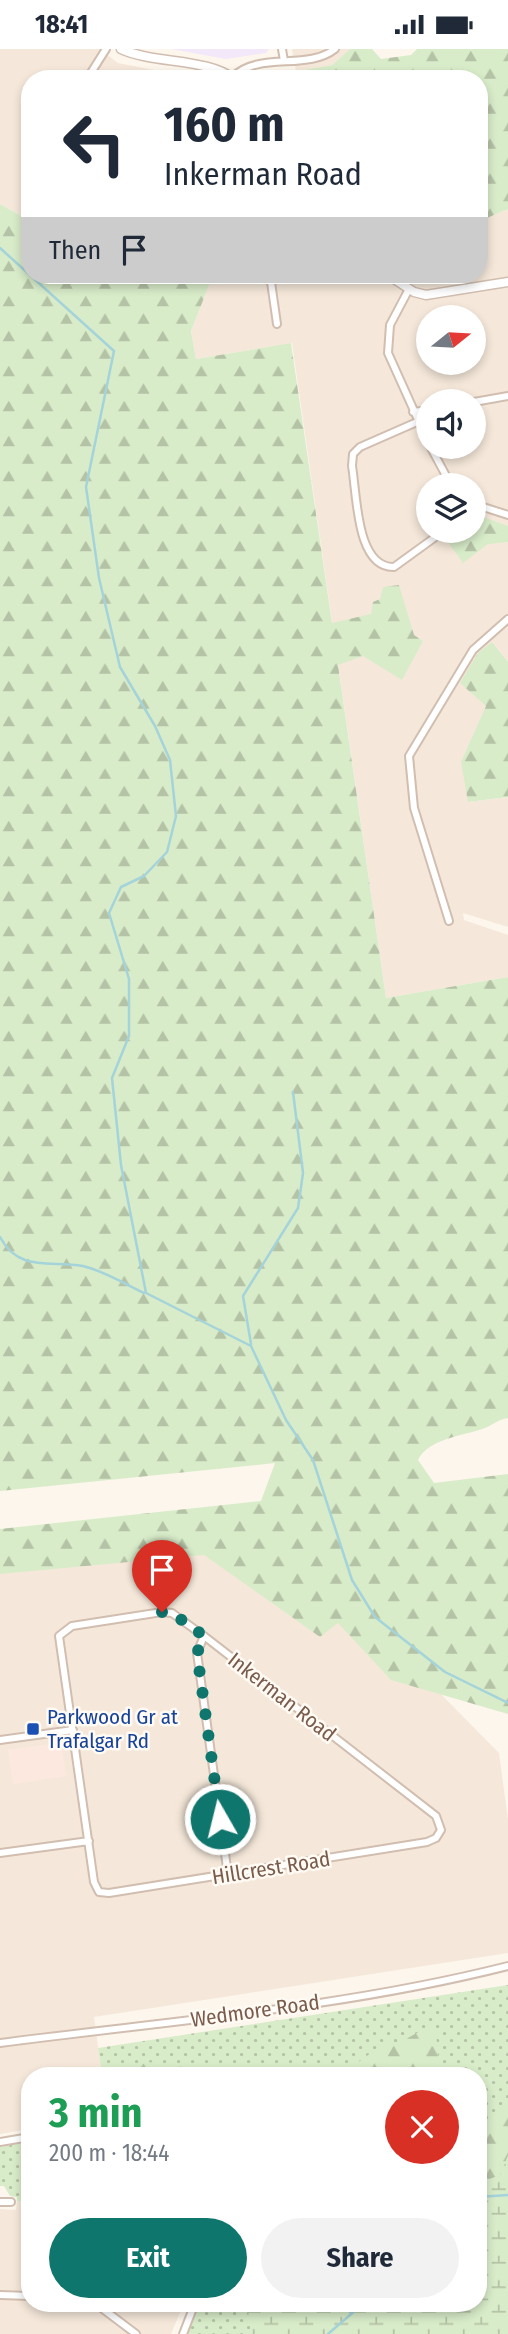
<!DOCTYPE html>
<meta charset="utf-8">
<style>
:root{--surface:#fff;--page:#f2f2f3;--text:#1f2937;--muted:#747a83;--accent:#0f766e}
body{margin:0;font-family:"Fira Sans Condensed",sans-serif;background:var(--page);color:var(--text);height:100vh;display:flex;flex-direction:column;font-size:26px;white-space:nowrap}
*{box-sizing:border-box;margin:0}
p{font-size:23px;color:var(--muted)}
.icon{flex:none;width:38px;height:38px;fill:none;stroke:currentColor;stroke-width:2;stroke-linecap:round;stroke-linejoin:round}
.map{position:relative;flex:1;overflow:hidden}
.panel{position:absolute;left:21px;top:2018px;width:466px;height:245px;display:flex;flex-direction:column;background:var(--surface);border-radius:28px;box-shadow:0 4px 10px #0003}
.panel>*{flex:none}
.top-card{position:absolute;left:21px;top:21px;width:467px;height:214px;border-radius:28px;box-shadow:0 4px 10px #0003;background:#fff;color:var(--text);overflow:hidden}
.needle{width:46px;rotate:72deg}
.fabs{position:absolute;left:416px;top:256px;display:grid;gap:14px}
.fabs a{display:grid;place-items:center;width:70px;height:70px;border-radius:50%;background:var(--surface);box-shadow:0 4px 10px #0003;font-size:35px}
.pin{position:absolute;display:grid;place-items:center;width:60px;height:60px;color:#fff;margin:-72px -30px;border-radius:50% 50% 50% 0;rotate:-45deg;box-shadow:0 0 7px #0007}
.pin .icon{rotate:45deg}
.me{position:absolute;width:77px;margin:-38px;rotate:352deg;stroke-linejoin:round;filter:drop-shadow(0 0 5px #0008)}
.turn{display:flex;align-items:center;gap:24px;height:147px;padding:0 28px;font-size:32px}
.turn .icon{width:91px;height:91px;stroke-width:2.5}
.turn b{display:block;font-size:49px;line-height:60px}
.then{display:flex;align-items:center;height:66px;padding:0 28px;background:#0003;gap:14px;font-size:26px}
.round{display:grid;place-items:center;flex:none;width:74px;height:74px;border-radius:37px;background:var(--page)}
.summary{display:flex;align-items:center;justify-content:space-between;height:119px;padding:0 28px}
h1{font-size:42px;font-weight:700;line-height:52px;color:#1e9e55}
.primary-button{display:flex;gap:14px;margin-top:auto;padding:14px 28px}
.primary-button a{flex:1;height:80px;border-radius:42px;background:var(--accent);color:#fff;font-size:28px;font-weight:700;line-height:80px;text-align:center}
.primary-button a+a{background:var(--page);color:var(--text)}
.status{display:flex;justify-content:space-between;align-items:center;height:49px;padding:0 35px;background:var(--surface);direction:ltr}
.status svg{height:19px;fill:currentColor}
.map>svg:first-child{display:block}
</style>
<div class="status"><b>18:41</b><svg viewBox="0 0 49 12"><path d="M0 12V9h3v3zM5 12V6h3v6zM10 12V3h3v9zM15 12V0h3v12zM26 1h20v11H26zM47 4h2v5h-2z"/></svg></div>
<div class="map">
<svg width="508" height="2285" viewBox="0 0 508 2285">
<defs>
<pattern id="grass-dots" width="8" height="8" patternUnits="userSpaceOnUse" patternTransform="scale(1.75)"><rect width="8" height="8" fill="#d8ecc9"/><path d="M2 2h.1M6 6h.1" fill="none" stroke="#b4c2a5" stroke-width="1.8" stroke-linecap="round"/></pattern>
<pattern id="forest-firs" width="22" height="20" patternUnits="userSpaceOnUse" patternTransform="scale(1.75)"><rect width="22" height="20" fill="#d8ecc9"/><path d="M5 1l3.5 6h-7zM16 11l3.5 6h-7z" fill="#b4c2a5"/></pattern>
<pattern id="wetland-marsh" width="20" height="14" patternUnits="userSpaceOnUse" patternTransform="scale(1.75)"><rect width="20" height="14" fill="#d8ecc9"/><path d="M1 5h8M5 5V1M11 12h8M15 12V8" fill="none" stroke="#b4c2a5"/></pattern>
</defs>
<rect width="100%" height="100%" fill="#fdf6ec"/>
<path fill="#f5e8da" fill-rule="evenodd" d="M0 0H100L118 14 200 30H30V172L0 155Z
M292 0H350L332 16 303 21 304 30H240L296 22Z
M508 160V613L492 593 486 657 468 753 508 748V878L463 864 464 871 508 886V928L386 949 292 294 196 310 191 282 213 226H480V172ZM429 268H474V313H429ZM429 352H474V397H429ZM429 436H474V481H429Z
M345 1471 427 1631 499 1704 508 1771V1904L94 1968 102 2026H30V2080L0 2085V1518Z
M17 2152 30 2153V2254H184L171 2285H0V2160L16 2161Z"/>
<path fill="#fde8e0" d="M61 1694 66 1727 13 1735 8 1701Z"/>
<path fill="#f3e8fa" d="M171 0H269L266 4 226 10Z"/>
<path fill="url(#grass-dots)" d="M508 1936V2285H187L200 2254H478V2026H102L98 1999Z
M23 2094 30 2102V2153L17 2152V2148L10 2147 4 2137H0V2098Z"/>
<path fill="url(#forest-firs)" d="M350 0H372L381 10 411 6 417 0H508V160L480 172V30H304L303 21 332 16Z
M0 155 30 172V226H213L191 282 196 310 291 294 332 574 371 565 373 553 380 550 383 538 399 536 414 586 423 592 402 631 363 607 338 616 386 949 508 928V1369C498 1370 492 1377 482 1380 462 1387 428 1390 418 1411L434 1434 508 1425V1665L391 1631 338 1574 320 1588 204 1506 0 1525V1480L261 1452 275 1414 0 1442Z
M483 468 508 477V493L488 495 463 514 447 492 461 481H474V471Z
M492 593 508 613V748L468 753 461 713 486 657 460 634 478 604Z
M424 1980 436 1984 440 2026H341L379 1998 397 1995Z
M146 2013 172 2015 209 2026H138L136 2019Z
M508 2055V2107L500 2126 478 2135C478 2105 475 2068 508 2055Z"/>
<path fill="url(#wetland-marsh)" d="M508 2090V2285H251L247 2254H478V2135L500 2126 508 2107Z"/>
<g fill="none" stroke-linecap="round" stroke-linejoin="round">
<path stroke="#a5d3da" stroke-width="2.5" d="M0 199 114 302 86 438 99 529 120 618 155 677 170 711 176 767 167 803 144 827 121 838 109 864 129 930V987L112 1029 121 1116 146 1244 251 1297 286 1371 313 1411 352 1531 375 1568 445 1623 508 1654
M0 1188C19 1224 51 1211 83 1217 104 1222 125 1235 144 1244
M251 1295 243 1247 298 1159 303 1124 293 1043
M478 2148 508 2146
M341 2254 351 2264
M328 2285 364 2254"/>
<defs>
<path id="minor" d="M282 0 284 12
M233 28C259 2 307 22 335 0
M87 30 106 0
M270 226 277 275
M409 240 390 276 388 304 429 395
M474 353 508 347
M413 363 429 361
M417 373 360 398 353 405 352 417C357 446 356 519 394 518L445 481
M430 397 451 436
M474 455 508 466
M449 872 414 759 409 707 473 601 508 570
M162 1563 172 1564 204 1587 436 1767 441 1781 436 1789 427 1793 109 1844 99 1843 94 1833 59 1587 72 1577Z
M204 1587 197 1604 228 1826
M0 1691 73 1681
M0 1804 89 1792
M0 1994C169 1972 342 1959 508 1917
M0 2093 30 2088
M0 2153H11
M0 2246 30 2247
M95 2254 136 2285
M183 2285 195 2254"/>
<path id="tertiary" d="M121 0C154 15 208 9 234 30
M388 226 414 243 426 246 508 233"/>
</defs>
<use href="#minor" stroke="#d1beb0" stroke-width="10"/>
<use href="#tertiary" stroke="#d1beb0" stroke-width="11"/>
<use href="#minor" stroke="#fff" stroke-width="6"/>
<use href="#tertiary" stroke="#fff" stroke-width="8"/>
</g>
<g fill="none" stroke-linecap="round" stroke-linejoin="round">
<path stroke="#0f766e" stroke-width="12" stroke-dasharray="0 21.6" d="M162 1563 172 1564 204 1587 197 1604 220 1770"/>
</g>
<rect fill="#1a4fb4" stroke="#fffaf3" stroke-width="2.5" x="26" y="1673" width="14" height="14" rx="3.5"/>
<g text-anchor="middle" dominant-baseline="central" stroke-width="5" stroke-linejoin="round" paint-order="stroke">
<g font-size="21" fill="#7a5c4d" stroke="#fffaf3">
<text transform="translate(282 1648) rotate(38)">Inkerman Road</text>
<text transform="translate(271 1819) rotate(-9)">Hillcrest Road</text>
<text transform="translate(255 1962) rotate(-8)">Wedmore Road</text>
</g>
<g font-size="21" fill="#164399" stroke="#fffaf3" text-anchor="start">
<text x="47" y="1668">Parkwood Gr at<tspan x="47" dy="24">Trafalgar Rd</tspan></text>
</g>
</g>
</svg>
<div class="fabs">
<a><svg class="needle" viewBox="-14 -14 28 28"><path d="M0-13l5 13h-10z" fill="#e53935"/><path d="M0 13l5-13h-10z" fill="#747a83"/></svg></a>
<a><svg class="icon" aria-label="sound" viewBox="0 0 24 24"><path d="M4 9h4l5-4v14l-5-4H4zM17 9q2 3 0 6"/></svg></a>
<a><svg class="icon" aria-label="layers" viewBox="0 0 24 24"><path d="M12 4l9 5-9 5-9-5zM3 14l9 5 9-5"/></svg></a>
</div>
<div class="pin" style="left:162px;top:1563px;background:#d93025"><svg class="icon" aria-label="arrive" viewBox="0 0 24 24"><path d="M6 21V4h12l-3 4 3 4H6"/></svg></div>
<svg class="me" style="left:220px;top:1770px" viewBox="-20 -20 40 40"><circle r="17" fill="#0f766e" stroke="#fff" stroke-width="3"/><path d="M0-11L8 9 0 5-8 9z" fill="#fff"/></svg>
<div class="top-card">
<div class="turn"><svg class="icon" aria-label="left" viewBox="0 0 24 24"><path d="M17 20v-9H6M10 6l-5 5 5 5"/></svg><div><b>160 m</b>Inkerman Road</div></div>
<div class="then">Then<svg class="icon" aria-label="arrive" viewBox="0 0 24 24"><path d="M6 21V4h12l-3 4 3 4H6"/></svg></div>
</div>
<section class="panel">
<div class="summary"><div><h1>3 min</h1><p>200 m · 18:44</p></div><a class="round" style="background:#d93025;color:#fff"><svg class="icon" aria-label="close" viewBox="0 0 24 24"><path d="M6 6l12 12M18 6L6 18"/></svg></a></div>
<div class="primary-button"><a>Exit</a><a>Share</a></div>
</section>
</div>
